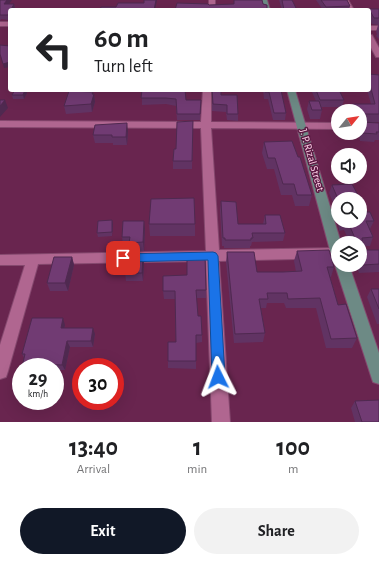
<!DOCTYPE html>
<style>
:root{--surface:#fff;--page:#f2f2f2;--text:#202124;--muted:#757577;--accent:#111827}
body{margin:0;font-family:"Alegreya Sans",sans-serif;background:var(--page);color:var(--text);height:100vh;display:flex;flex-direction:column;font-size:15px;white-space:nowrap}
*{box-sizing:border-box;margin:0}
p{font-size:13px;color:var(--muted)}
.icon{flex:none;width:22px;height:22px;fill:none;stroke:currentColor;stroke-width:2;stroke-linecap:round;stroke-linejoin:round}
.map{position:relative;height:422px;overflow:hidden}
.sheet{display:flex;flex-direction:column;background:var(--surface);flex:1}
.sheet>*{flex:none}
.guide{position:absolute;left:8px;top:8px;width:363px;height:84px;border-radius:4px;box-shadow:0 4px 16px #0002;background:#fff;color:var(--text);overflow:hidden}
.needle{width:26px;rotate:60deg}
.tools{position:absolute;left:331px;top:104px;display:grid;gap:8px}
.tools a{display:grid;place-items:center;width:36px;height:36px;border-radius:50%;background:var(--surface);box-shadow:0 4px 16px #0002;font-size:20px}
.speed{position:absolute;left:12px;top:358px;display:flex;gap:8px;font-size:20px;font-weight:700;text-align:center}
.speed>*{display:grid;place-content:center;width:52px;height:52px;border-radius:50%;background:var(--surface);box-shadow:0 4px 16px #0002;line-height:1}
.speed small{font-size:10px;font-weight:400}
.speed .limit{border:6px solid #d22;background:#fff;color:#111}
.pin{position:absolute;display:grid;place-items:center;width:34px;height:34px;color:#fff;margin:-17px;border-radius:8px;box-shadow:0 2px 6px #0006}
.me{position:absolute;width:44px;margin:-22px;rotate:357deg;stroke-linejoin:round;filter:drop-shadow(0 0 3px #0008)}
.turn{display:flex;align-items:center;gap:14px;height:84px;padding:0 20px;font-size:18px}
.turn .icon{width:52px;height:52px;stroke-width:2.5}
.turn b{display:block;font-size:28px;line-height:34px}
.eta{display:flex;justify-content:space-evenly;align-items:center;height:68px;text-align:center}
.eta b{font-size:24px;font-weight:700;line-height:28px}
.cta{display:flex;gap:8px;margin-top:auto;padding:8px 20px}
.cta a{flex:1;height:46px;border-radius:24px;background:var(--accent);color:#fff;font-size:16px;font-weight:700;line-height:46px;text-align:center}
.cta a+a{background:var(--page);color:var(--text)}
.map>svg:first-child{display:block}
</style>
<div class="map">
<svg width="379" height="422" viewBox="0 0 379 422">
<rect width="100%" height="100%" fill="#69254f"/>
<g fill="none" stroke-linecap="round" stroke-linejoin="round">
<defs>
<path id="minor" d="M209 0H215V10H209Z
M342 0H348L354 10H348Z
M0 22H10V26H0Z
M369 26H379V30H369Z
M369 35H372L379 48V57H376L369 44Z
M203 90H211V122L338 123V129L211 128 219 250 338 248V258L219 261 230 422H212L206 261 38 264 8 371 6 377 0 379V345L25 265H0V255L206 251 201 128 0 127V121L201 122Z"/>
<path id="major" d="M261 0H267L270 10H264Z
M287 90H295L341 243H338V259L333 258 331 254Z
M338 261V265H349L379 353V384L373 382 371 376 335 265Z"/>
</defs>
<use href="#minor" stroke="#85486e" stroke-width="2"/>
<use href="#major" stroke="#85486e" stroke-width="2"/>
<use href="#minor" fill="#b06690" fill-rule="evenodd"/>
<use href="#major" fill="#6d8a85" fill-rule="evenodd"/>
</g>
<path fill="#613363" d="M0 0 9 4H14L15 8 10 10V18L9 20 1 19 0 21Z
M279 0H347L350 6 349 10H323L316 0H292L297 10H282Z
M369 9H379V39L376 36 377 34 376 32 378 25 372 24 369 19Z
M369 74 379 75V122H361L379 123V140H375L374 142 360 141 359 134 357 133H360V111H350L352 104H371L367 90H369Z
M142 90 186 100H201L200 120H177L176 106 166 104 142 105Z
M212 90H221V95L238 114V121L227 120 226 112 212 111Z
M263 90H281L286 113 285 120H273L268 99H264Z
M311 90H339L344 100 342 107H321L322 110 320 119H310L307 109 309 101H316Z
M27 93 24 99H13L12 95Z
M93 94H94L95 102 92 112 66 114 64 106Z
M193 121 192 169H173V161Z
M128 131 127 145H113V143H95L93 135Z
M264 142 312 195 309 206H295L292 195H281L274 169H267L262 153Z
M352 184 367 212H370L374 221 370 229 373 237 370 246H362L363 250H379V272L359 273 356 265H360V243H350L344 230 339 231 338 221H360V199H338V207H335L329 193 332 185Z
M221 201 238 224H263L265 215 285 233 283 241 252 242 251 246H250V248H224V246H222L220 210Z
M112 220 113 224 112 236 98 237 97 233Z
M149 224H195V236H150Z
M145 229 144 251H130L129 245H123L122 237Z
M297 251 334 267 331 277H330L338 305 357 338 352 348H326L316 308H286L284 303H267L266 308H261L265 333 263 342 234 343 226 262 227 252 257 272H296L294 261Z
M143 255 144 264 143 281H126L125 273Z
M72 257 74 265 68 291H50L47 283Z
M371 289H379V324H377L367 297Z
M206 290V298H196L198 316 202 335V342L196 343V369L168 368V361L176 342 175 299H164L163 291Z
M65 325 64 328 95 334 93 347H70L65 370H55V367H22L24 358 22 354Z
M355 401 379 422H355L351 408Z"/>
<path fill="#4f2950" d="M7 0H12L6 8 4 4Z
M156 0H157L155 10H154Z
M14 4 15 8 14 10H11Z
M10 11V18L9 20 8 15Z
M10 62V67L4 68 3 64Z
M25 90H27V93L24 99 23 95Z
M93 92V95L94 94 95 102 92 112 91 104Z
M5 100 8 108 0 117V106Z
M127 123 128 131 127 145 126 137Z
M112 220 113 224 112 236Z
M144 221 145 229 144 251 143 242Z
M143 255 144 264 143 281 142 273Z
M72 257 74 265 68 291 65 283Z
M63 318 65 325 63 334 61 328Z
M93 328 95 334 93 347 91 341Z
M67 341 70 347 65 370 62 365Z"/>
<path fill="#713b73" stroke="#4f2950" d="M0 0H7L4 4H14L8 15H0Z
M144 0H156L154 10H175L177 3 208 4 209 5 234 4V0H262L263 4 267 5V10H100L101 7H116L118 3H144Z
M282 0H292L297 10H284Z
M321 0H347L350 6 326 7Z
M369 9H379V18H374Z
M0 45 10 46V62L3 64 0 54Z
M369 74 379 75V114H362L361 115V122L379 123V132H376L377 134 362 133V126H360V111H354L352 104H375L369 81Z
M15 90H25L23 95H12Z
M142 90H185L186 100H201L200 114H177L176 99 166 98H141Z
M212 90H221V95H237L238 114H227V105L213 104Z
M265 90H281L286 113H274L269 92H265Z
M316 90H339L344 100H320Z
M69 91 93 92 92 94H94L91 104 64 106Z
M0 100H5L0 106Z
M309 101H319L322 110H312Z
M193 121 192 161H173L174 149H176L177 122Z
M127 123 126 137H112V135H93L95 125Z
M292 141 298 157H300L312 195H297L294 184H283L275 158H268L264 142Z
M352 184 367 212H370L374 221H366L373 237 362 238 363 250H379V264L363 265 360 258V243H357L348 222H342L341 221H360V199H347V198L338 199 332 185Z
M194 198 195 224H149L151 199Z
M221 201 236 202 238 224H266L265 215H280L285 233H252L253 238H251V240H225V238H223Z
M112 220V232L97 233 98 221Z
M123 221H144L143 242 129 243 130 237H122Z
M329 250 334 267H327L338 305 346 304 357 338 331 339 320 298 288 299 287 293H267L268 299H259L265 333 235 334 227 252H254L257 272H283L302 271 297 251Z
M201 254V256H205L206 290H196L198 316H201L202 335H196V361H168V342H176L175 291H163V276L187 275V255Z
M143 255 142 273H125L127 256Z
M54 257H72L65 283H47Z
M371 289H379V309Z
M32 318H63L61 328H93L91 341H67L62 365 38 364V367H22L25 354H22Z
M379 400V422H362L355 401Z"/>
<path fill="#1a73e8" stroke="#114b97" d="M213 252 216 253 218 256 225 377 223 381 218 383 214 381 212 377 208 260 123 262 119 261 118 258 119 255 123 254Z"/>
<g text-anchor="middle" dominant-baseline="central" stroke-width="3" stroke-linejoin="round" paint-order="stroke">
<g font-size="11" fill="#ffd4ea" stroke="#5d1a44">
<text transform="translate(312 160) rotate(74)">J. P. Rizal Street</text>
</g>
</g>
</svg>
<div class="tools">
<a><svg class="needle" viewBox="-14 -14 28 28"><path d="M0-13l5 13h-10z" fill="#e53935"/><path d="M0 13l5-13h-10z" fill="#757577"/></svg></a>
<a><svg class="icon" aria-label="sound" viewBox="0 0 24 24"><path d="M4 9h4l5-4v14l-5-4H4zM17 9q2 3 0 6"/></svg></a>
<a><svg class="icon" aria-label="search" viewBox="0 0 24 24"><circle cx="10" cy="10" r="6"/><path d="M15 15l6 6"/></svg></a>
<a><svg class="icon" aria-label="layers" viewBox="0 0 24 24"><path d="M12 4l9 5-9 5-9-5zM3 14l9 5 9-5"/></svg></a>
</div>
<div class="speed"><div>29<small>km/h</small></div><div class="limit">30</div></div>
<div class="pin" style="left:123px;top:258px;background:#d93025"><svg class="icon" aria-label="arrive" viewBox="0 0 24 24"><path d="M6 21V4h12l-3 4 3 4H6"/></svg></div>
<svg class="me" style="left:218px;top:377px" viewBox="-20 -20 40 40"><path d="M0-17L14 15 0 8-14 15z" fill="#1a73e8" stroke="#fff" stroke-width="4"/></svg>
<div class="guide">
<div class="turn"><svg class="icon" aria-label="left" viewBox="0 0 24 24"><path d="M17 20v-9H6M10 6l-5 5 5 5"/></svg><div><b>60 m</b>Turn left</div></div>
</div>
</div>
<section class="sheet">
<div class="eta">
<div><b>13:40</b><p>Arrival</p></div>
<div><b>1</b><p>min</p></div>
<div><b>100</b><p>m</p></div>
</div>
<div class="cta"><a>Exit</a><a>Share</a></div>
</section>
